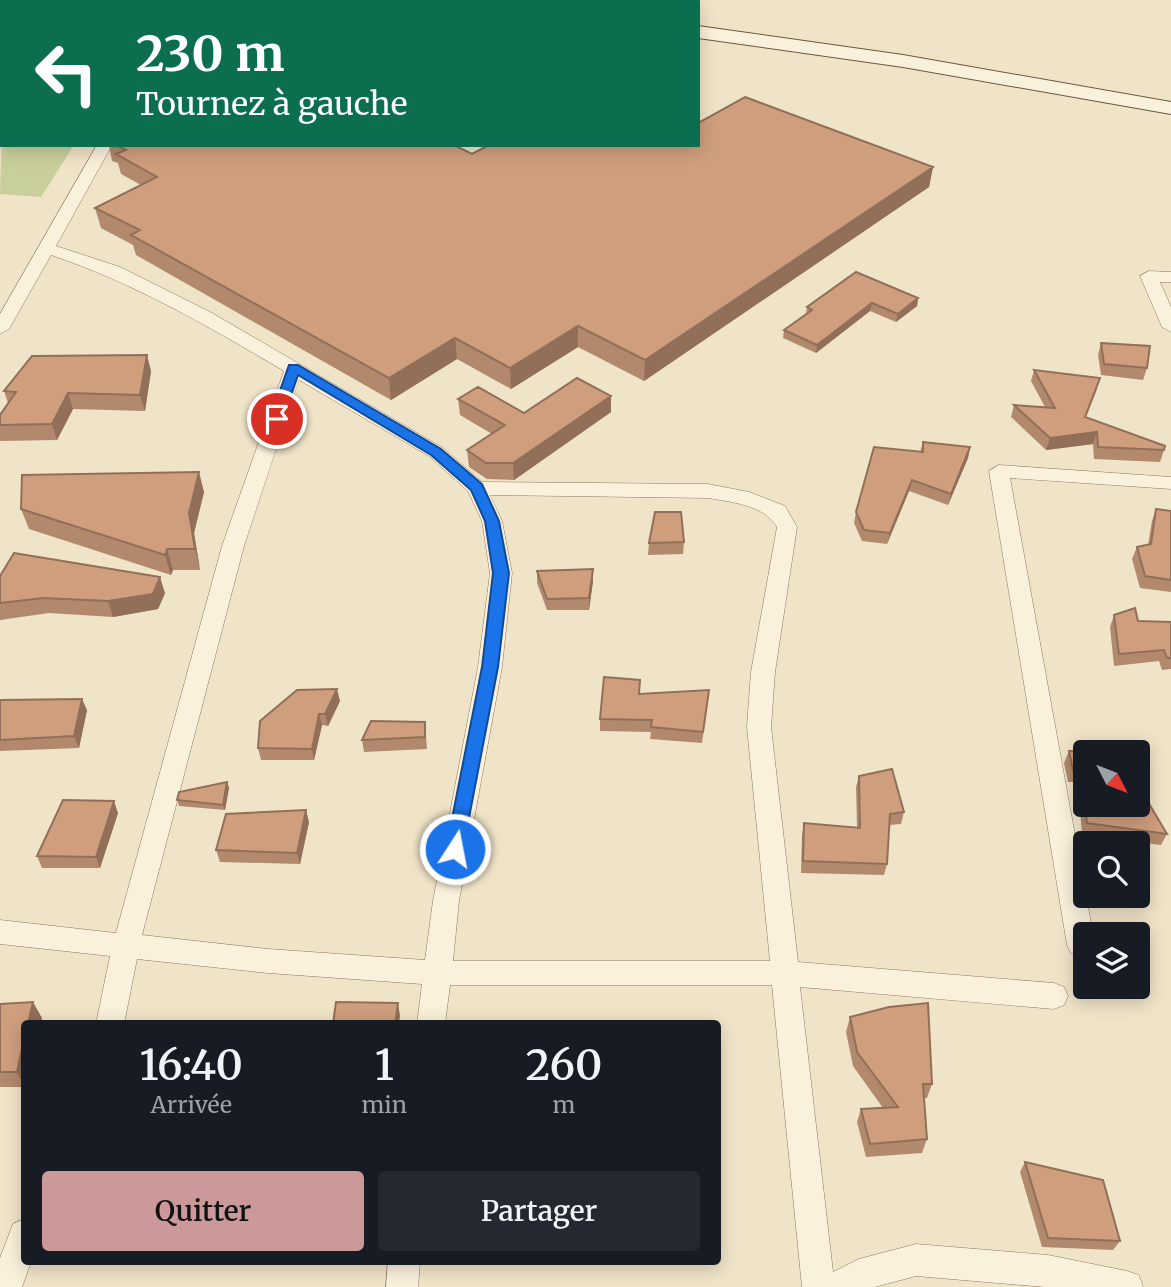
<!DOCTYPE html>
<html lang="fr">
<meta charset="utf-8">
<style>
:root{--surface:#171b24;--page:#242831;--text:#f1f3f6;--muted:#9ea1a6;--accent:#cc999b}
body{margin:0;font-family:Merriweather,serif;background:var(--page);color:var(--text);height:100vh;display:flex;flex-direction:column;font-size:26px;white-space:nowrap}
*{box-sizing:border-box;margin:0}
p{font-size:23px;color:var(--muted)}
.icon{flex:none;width:38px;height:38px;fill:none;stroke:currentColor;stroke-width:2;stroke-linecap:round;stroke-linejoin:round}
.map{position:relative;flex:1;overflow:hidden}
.panel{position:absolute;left:21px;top:1020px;width:700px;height:245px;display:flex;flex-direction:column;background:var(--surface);border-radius:7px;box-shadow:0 4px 18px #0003}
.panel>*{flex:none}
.hud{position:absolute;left:0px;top:0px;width:700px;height:147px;box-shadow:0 4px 18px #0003;background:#0b6e4f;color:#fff;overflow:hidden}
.needle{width:46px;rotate:132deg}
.fabs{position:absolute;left:1073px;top:740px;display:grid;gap:14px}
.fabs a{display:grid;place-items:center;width:77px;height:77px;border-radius:7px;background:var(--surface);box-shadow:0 4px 18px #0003;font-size:35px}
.pin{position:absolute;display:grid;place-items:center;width:60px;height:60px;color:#fff;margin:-30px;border:4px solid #fff;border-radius:50%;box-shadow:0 2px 7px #0007}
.me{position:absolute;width:77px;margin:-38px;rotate:11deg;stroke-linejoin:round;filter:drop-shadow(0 0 5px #0008)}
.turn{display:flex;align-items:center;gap:24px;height:147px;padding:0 21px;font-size:32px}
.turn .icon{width:91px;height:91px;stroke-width:2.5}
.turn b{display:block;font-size:49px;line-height:60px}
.eta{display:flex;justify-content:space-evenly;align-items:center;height:119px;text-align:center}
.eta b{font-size:42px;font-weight:600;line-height:49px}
.action{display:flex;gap:14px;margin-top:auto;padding:14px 21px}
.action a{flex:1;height:80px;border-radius:7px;background:var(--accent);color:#111;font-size:28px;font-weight:600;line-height:80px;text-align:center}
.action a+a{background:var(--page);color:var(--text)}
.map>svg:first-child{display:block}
</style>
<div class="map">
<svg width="1171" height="1287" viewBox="0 0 1171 1287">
<rect width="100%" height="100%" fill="#f0e4c8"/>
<path fill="#c9cf9b" d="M2 127V145H74L41 197 0 194Z"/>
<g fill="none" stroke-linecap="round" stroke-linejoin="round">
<defs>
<path id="street" d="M185 0H197L184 2Z
M97 145H112L56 246 120 267 212 313 443 448 482 482 708 484 749 492 785 506 797 527 775 672 771 727 798 962 1054 983 1064 987 1068 996 1064 1005 1054 1009 800 987 833 1272 859 1259 916 1244 1048 1255 1127 1271 1139 1275 1143 1287H1045L916 1276 875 1287H802L772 985H450L445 1024H417L422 984 268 973 137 959 124 1024H96L110 956 0 944V920L116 933 222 546 284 371C208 326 134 283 51 255L9 329 0 334V314ZM299 380 429 456 468 491 482 521 490 573 478 667 433 901 425 960 268 949 142 935 244 546ZM490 495 708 498C732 502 764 505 777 527L751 672 747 727 770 961H453L459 901 502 667 512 573 502 521Z
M1149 271 1171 272V282H1160L1171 307V332L1162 327 1140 276Z
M999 465 1171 477V489L1010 478 1093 934H1085V955L1071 953 1067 945 989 471Z
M24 1219V1262H31L22 1287H0V1258L13 1224Z
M388 1262H420L418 1287H386Z"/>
<path id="secondary" d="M489 0H520L521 2H490Z
M698 26 903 55 1171 102V114L903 67 698 38Z"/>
</defs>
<use href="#street" stroke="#8d765c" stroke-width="1"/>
<use href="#secondary" stroke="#6f573f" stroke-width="2"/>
<use href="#street" fill="#faf1dc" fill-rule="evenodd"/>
<use href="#secondary" fill="#faf1dc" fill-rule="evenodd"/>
</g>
<path fill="#b2896c" d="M109 145H454L472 154 933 167 929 187 644 381 578 347 511 389 457 359 391 400 136 255 133 245 101 228 95 208 141 185 121 174 118 163 112 161Z
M918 298 917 306 896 322 870 311 816 353 783 338 784 330 806 314 807 307Z
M1101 343 1147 368 1143 380 1101 375 1098 355Z
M1034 370 1097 389 1086 417 1164 450 1160 462 1094 459 1093 444 1046 450 1011 417 1014 405 1045 407 1031 381Z
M151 371 145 411 73 409 57 440 0 441V415L8 403 4 391Z
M458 399 524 413 611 412 514 480 487 479 469 467 467 450 492 434 460 415Z
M923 442 970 447 968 458 948 505 909 491 887 544 862 541 854 523 856 512 920 452Z
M204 492 194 533 200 570H173L171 575 29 529 21 509Z
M1156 509 1171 511V592L1140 588 1132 559 1137 547 1148 545 1152 521Z
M684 542 683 554 648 555 649 543Z
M537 571 593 581 589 610H547L537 583Z
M0 576 165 593 158 609 113 617 49 613 0 620Z
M1114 615 1138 621 1171 622V669L1162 670 1159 661 1114 666 1110 627Z
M640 693 708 701 702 743 650 739 651 732 600 731V719Z
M0 700 87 710 79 748 0 751Z
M340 701 328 726 322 725 314 760H261L258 748Z
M425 722 427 749 364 752 362 740Z
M1069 751 1167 834 1161 845 1082 835 1078 782H1068L1064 763Z
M859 776 904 812 901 824 889 825 887 864 884 875 801 873 802 835 804 823 857 827 856 787Z
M227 782 229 788 225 810 179 806 177 800Z
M118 813 100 868H42L37 856Z
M309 822 300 864 220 862 216 850Z
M0 1004 42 1018 41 1024H24V1087H0Z
M850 1017 932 1084 927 1098H924L927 1139 922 1153 866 1157 857 1122 861 1109 883 1108 853 1066 846 1032Z
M1025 1162 1120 1241 1113 1250 1042 1247 1020 1172Z"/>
<path fill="#916f58" d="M933 167 929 187 644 381 645 360Z
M918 298 917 306 896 322 898 314Z
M872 303 870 311 816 353 817 345Z
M578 326V347L511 389 510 368Z
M455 338 457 359 391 400 389 378Z
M147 355 151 371 145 411 140 395Z
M68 393 73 409 57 440 52 424Z
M611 396V412L514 480 513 463Z
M1097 432 1093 444 1046 450 1050 438Z
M970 447 968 458 948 505 951 494Z
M199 472 204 492 194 533 200 570 195 549 189 513Z
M912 480 909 491 887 544 890 533Z
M167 549 173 570 171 575 165 555Z
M593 569V581L589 610V598Z
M160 577 165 593 158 609 113 617 108 601Z
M337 689 340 701 328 726 325 714Z
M82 699 87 710 79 748 74 736Z
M319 714 322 725 314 760 312 749Z
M227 782 229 788 225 810 223 805Z
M114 801 118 813 100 868 96 857Z
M306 810 309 822 300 864 297 853Z
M33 1002 42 1018 41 1024H28Z
M398 1003 400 1016 399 1024H395Z
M24 1039V1085L17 1072Z"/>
<path fill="#cf9f7d" stroke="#916f58" stroke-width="2" d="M248 0H284L280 2H246Z
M285 0H353L357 2H289Z
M550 0H599L609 2H546Z
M745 97 933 167 645 360 578 326 510 368 455 338 389 378 131 235 140 230 95 208 157 177 116 154 126 150 116 145H454L472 154 489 145H698V123Z
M856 272 918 298 898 314 872 303 817 345 784 330 812 310 807 307Z
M1101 343 1150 346 1147 368 1104 364Z
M147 355 140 395 68 393 52 424 0 425V415L16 392 4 391 32 356Z
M1034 370 1100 378 1085 417 1165 446 1164 450 1098 447 1097 432 1050 438 1014 405 1055 408Z
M577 378 611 396 513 463H486L467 450 505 425 458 399 478 387 524 413Z
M923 442 970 447 951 494 912 480 890 533 864 530 856 512 874 447 923 452Z
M199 472 189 513 195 549H167L165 555 21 509 22 475Z
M1156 509 1171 511V580L1145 576 1137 547 1151 544Z
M655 512H681L684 542 649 543Z
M14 553 160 577 153 594 108 601 43 598 0 603V576Z
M593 569 589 598 547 599 537 571Z
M1135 608 1138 621 1171 622V658H1167L1164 650 1119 654 1114 615Z
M604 677 640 680 639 694 709 690 703 732 651 727 652 720 600 719Z
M337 689 325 714H319L312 749 258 748 260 721 297 690Z
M82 699 74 736 0 740V700Z
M371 721 425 722V737L362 740Z
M1069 751 1104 752H1085V800L1082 770H1073Z
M892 769 904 812 890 814 887 864 803 861 804 823 860 828 859 776Z
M227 782 223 805 177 800 179 792Z
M1138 785 1167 834 1087 823 1085 805H1138Z
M63 800 114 801 96 857 37 856Z
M306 810 297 853 216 850 226 814Z
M33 1002 28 1024H24V1039L17 1072H0V1004Z
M336 1002 398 1003 395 1024H333Z
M928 1003 932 1084H923L927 1139 870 1144 861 1109 898 1107 857 1052 850 1017 889 1007Z
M1025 1162 1103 1180 1120 1241 1048 1238Z"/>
<path fill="#1a73e8" stroke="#114b97" stroke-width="2" d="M289 365H298L441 449 482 484 499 521 509 573 498 667 462 854 455 857 446 849 482 667 493 573 485 521 471 490 431 455 298 375 283 419 272 421 270 419Z"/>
</svg>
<div class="fabs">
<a><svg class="needle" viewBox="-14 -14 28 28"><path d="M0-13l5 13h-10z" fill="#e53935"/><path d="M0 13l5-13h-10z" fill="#9ea1a6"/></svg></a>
<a><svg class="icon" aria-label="search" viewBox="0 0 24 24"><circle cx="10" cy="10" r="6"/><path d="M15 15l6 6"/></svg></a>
<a><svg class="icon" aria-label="layers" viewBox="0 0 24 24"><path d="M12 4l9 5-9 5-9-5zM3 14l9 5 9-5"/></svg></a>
</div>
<div class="pin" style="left:277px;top:419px;background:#d93025"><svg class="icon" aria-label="arrive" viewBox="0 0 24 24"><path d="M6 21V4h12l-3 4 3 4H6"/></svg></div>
<svg class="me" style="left:455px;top:849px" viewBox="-20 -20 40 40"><circle r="17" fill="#1a73e8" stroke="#fff" stroke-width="3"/><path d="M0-11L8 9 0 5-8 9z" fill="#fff"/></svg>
<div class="hud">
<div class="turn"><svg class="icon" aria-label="left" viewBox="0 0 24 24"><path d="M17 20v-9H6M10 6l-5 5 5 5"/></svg><div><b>230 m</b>Tournez à gauche</div></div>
</div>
<section class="panel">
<div class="eta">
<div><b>16:40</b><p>Arrivée</p></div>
<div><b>1</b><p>min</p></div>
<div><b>260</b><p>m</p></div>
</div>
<div class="action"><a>Quitter</a><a>Partager</a></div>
</section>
</div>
